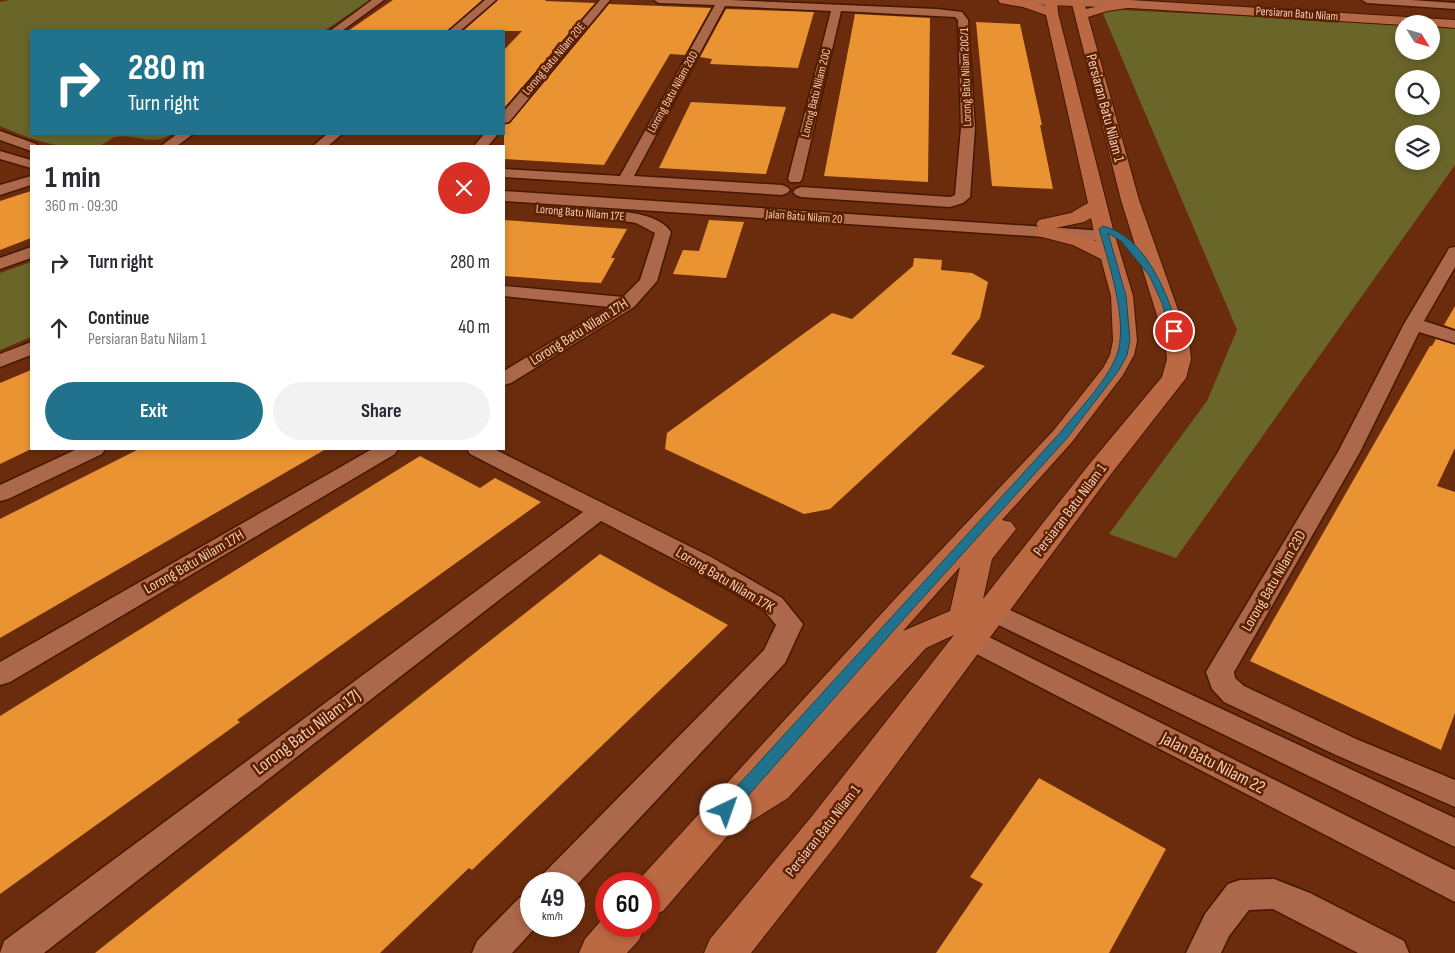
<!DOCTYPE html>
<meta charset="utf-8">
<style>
:root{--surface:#fff;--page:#f2f2f3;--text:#2b2b33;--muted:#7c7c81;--accent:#21738d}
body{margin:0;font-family:"Sofia Sans Condensed",sans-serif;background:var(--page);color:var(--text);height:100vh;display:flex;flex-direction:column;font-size:19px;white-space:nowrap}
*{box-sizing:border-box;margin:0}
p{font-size:16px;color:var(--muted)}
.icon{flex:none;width:28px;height:28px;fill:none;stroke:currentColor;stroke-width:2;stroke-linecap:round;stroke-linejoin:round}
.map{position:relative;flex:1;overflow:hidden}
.side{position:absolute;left:30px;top:145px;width:475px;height:305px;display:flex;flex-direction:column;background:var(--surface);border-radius:0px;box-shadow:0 2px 8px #0003}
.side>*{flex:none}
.hud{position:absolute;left:30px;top:30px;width:475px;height:105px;border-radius:0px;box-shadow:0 2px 8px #0003;background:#21738d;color:#fff;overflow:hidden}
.needle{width:32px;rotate:127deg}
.fabs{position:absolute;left:1395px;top:15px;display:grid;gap:10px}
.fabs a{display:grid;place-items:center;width:45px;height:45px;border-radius:50%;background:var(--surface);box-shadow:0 2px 8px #0003;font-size:25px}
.speed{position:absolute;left:520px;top:872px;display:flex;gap:10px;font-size:25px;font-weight:700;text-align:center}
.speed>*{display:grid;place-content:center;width:65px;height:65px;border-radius:50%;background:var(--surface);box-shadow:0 2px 8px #0003;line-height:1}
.speed small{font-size:12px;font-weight:400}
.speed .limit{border:8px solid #d22;background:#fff;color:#111}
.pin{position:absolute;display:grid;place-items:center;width:42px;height:42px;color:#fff;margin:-21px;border:2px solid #fff;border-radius:50%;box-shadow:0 1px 5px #0007}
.me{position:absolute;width:55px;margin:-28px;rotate:42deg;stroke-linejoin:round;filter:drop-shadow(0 0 4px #0008)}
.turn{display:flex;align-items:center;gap:18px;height:105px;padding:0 15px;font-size:22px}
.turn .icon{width:65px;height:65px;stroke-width:2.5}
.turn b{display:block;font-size:35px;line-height:42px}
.round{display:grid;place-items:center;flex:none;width:52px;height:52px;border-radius:26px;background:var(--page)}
.summary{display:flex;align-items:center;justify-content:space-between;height:85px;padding:0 15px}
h1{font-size:30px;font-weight:700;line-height:38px}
.primary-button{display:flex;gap:10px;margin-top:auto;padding:10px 15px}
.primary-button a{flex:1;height:58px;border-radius:30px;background:var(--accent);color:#fff;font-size:20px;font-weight:700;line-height:58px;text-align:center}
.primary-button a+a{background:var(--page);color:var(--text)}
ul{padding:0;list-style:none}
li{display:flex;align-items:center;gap:15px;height:65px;padding:0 15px}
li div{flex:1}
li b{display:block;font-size:19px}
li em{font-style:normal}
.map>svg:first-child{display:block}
</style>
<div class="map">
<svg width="1455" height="953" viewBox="0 0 1455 953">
<rect width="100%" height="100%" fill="#6a2c0c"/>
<path fill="#6a6529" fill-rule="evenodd" d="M10 0H370L324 31H31V134H172C152 147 135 133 115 137 109 139 104 145 98 146 62 151 32 140 0 126V2Z
M1101 9 1404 24V51H1431V26L1455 28V165L1176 558 1109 534 1207 401 1237 330ZM1404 79H1431V106H1404ZM1404 134H1431V161H1404Z
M31 262V337L0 350V273Z"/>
<path fill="#ea9332" d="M393 0H482L447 31H348Z
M498 0H546L545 1 595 3 504 108V50L522 31H463Z
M609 4 711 8 685 55 670 54 604 165 504 159V125L510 123Z
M726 9 814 12 798 68 710 64 712 59 700 57Z
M855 14 930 18 928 182 824 176Z
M976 22 1020 24 1042 125H1040L1053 189 992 186Z
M691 102 786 107 766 174 659 168Z
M31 191V238L0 250V201Z
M504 220 583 226 627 229 611 258H615L601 283 582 282 504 276Z
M709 220 744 222 726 278 673 274 683 250 699 251Z
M914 258 942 260 941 270 972 273 988 282 980 318 951 354 985 366 830 509 804 514 665 449 667 433 832 313 852 319 913 266Z
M1455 306V329L1444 325Z
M1436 339 1455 345V448L1437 486 1455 492V713L1441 750 1250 661 1430 346H1432Z
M31 370V449L0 464V383Z
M139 449H326L0 638V519Z
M420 456 480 488 495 478 541 502 237 720 240 722 0 894V716Z
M600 554 728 625 472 870 469 868 380 953H95Z
M1039 778 1166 849 1109 953H936L983 884 970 877Z"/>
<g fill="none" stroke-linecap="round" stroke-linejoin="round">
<defs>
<path id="street" d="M372 0H384L342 31H330Z
M485 0H496L460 31H449Z
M600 0H610L509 122 504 123V111Z
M654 0H730L937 9 962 12 968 20 975 128 970 197 963 203 950 207 801 197 796 195 793 192 796 189 801 187 950 197 955 195 961 128 958 20 955 17 841 11 802 179 800 182H790L788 179 831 11 725 6 634 176 782 185 787 187 790 190 787 193 782 195 504 177V169L620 176 715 5 659 3Z
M1362 0H1412L1455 3V9L1367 3Z
M0 131 36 144 37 146H31V151L0 140Z
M177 134H193L177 146H161Z
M327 134H342L328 146H313Z
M484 134H498L488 146H474Z
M0 151 31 160V168L0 159Z
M31 176V185L0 195V185Z
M504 191 1105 231 1111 233 1113 236 1111 239 1105 241 504 201Z
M617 211C635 213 660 216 671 232L657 281 634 307 511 383 504 385V371L609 307 504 296V286L623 297 640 280 655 233 636 223 611 219 609 216 611 213Z
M31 247V258L0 269V258Z
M1455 247V267L1424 321 1455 331V343L1419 332 1360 452 1234 672 1235 678 1244 686 1356 739 1455 780V807L1336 755 1224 702 1212 689 1206 672 1338 452 1404 324 1447 252 1449 248Z
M31 342V355L0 367V354Z
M77 449H105L102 454 8 499 0 501V485Z
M372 449H398L395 454 10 682 0 685V662Z
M467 449H494L711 557 782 598 803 624 785 663 574 888V884H540L544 873 764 650 776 625 764 610 693 569 601 521 44 953H0L4 941 583 512 470 454Z
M993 602 1455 818V847L984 618 980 611 984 604Z
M970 629 979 632 1455 870V902L961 646 957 639 961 632Z
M1274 879 1310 893 1404 941 1409 953H1358L1273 909 1249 910 1229 936 1221 953H1186L1205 914 1228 884 1240 880Z
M531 893V926H537L512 953H472L477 941 519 898Z"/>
<path id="secondary" d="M1013 0H1130L1455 20V28L1431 26V24L1404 25 1130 8 1019 4Z"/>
<path id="primary" d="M998 0H1025L1045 6V0H1057L1058 13 1113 229 1133 296 1137 341 1134 355 1123 375 1072 442 1002 520 1011 522 1016 529 992 559 983 599 1091 462 1162 377 1167 359 1165 341 1121 200 1071 0H1083L1086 9C1097 6 1128 0 1136 4L1134 7 1107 11 1088 17 1139 200 1189 341 1191 359 1186 378 1111 474 840 840 751 953H704L710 939 812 816 954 635 926 648 788 798 748 823 735 827 663 911 649 917V884H635L894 600 1054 430 1103 368 1110 355 1113 341 1111 296 1101 259 1073 245 1038 236 1035 232 1039 228 1036 224 1039 220 1071 213 1088 203 1046 15 1023 7 1000 3ZM1091 218 1096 241 1055 228 1084 222ZM960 567 950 611 903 631Z
M606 915V926H645L639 940 627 953H579L585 939Z"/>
</defs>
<use href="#street" stroke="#451701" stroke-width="3"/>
<use href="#secondary" stroke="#451701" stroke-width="2"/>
<use href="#primary" stroke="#451701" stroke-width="2"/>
<use href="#street" fill="#ac684a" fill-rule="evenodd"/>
<use href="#secondary" fill="#b46847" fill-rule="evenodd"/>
<use href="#primary" fill="#bb6943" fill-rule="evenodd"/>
</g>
<path fill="#21738d" stroke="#154b5c" d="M1103 226C1146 237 1167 293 1179 331L1174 334 1170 331 1162 303 1149 275 1121 241 1108 233 1126 296 1130 340 1127 355 1119 370 1067 438 910 612 731 815 726 817 720 815 718 810 720 805 1059 434C1077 412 1106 382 1116 357 1130 325 1108 261 1099 229Z"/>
<g text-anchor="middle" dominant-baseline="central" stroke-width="5" stroke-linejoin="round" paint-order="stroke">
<g font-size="12" fill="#f1cbbb" stroke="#5e2100">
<text transform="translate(1297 14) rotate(4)">Persiaran Batu Nilam</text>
<text transform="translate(554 59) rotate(-50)">Lorong Batu Nilam 20E</text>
<text transform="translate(966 77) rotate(-92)">Lorong Batu Nilam 20C/1</text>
<text transform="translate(673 92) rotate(-61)">Lorong Batu Nilam 20D</text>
<text transform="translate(816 93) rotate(-76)">Lorong Batu Nilam 20C</text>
<text transform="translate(580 213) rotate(5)">Lorong Batu Nilam 17E</text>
<text transform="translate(804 217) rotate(4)">Jalan Batu Nilam 20</text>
</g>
<g font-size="15" fill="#f1cbbb" stroke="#5e2100">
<text transform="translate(1105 108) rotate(75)">Persiaran Batu Nilam 1</text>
<text transform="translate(579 332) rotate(-32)">Lorong Batu Nilam 17H</text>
<text transform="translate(1070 510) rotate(-53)">Persiaran Batu Nilam 1</text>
<text transform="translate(194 562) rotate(-30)">Lorong Batu Nilam 17H</text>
<text transform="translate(725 580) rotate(31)">Lorong Batu Nilam 17K</text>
<text transform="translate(1274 581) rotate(-60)">Lorong Batu Nilam 23D</text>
<text transform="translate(823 831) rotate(-52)">Persiaran Batu Nilam 1</text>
</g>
<g font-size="18" fill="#f1cbbb" stroke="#5e2100">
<text transform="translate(307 732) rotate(-37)">Lorong Batu Nilam 17J</text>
<text transform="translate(1213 763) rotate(27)">Jalan Batu Nilam 22</text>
</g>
</g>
</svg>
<div class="fabs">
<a><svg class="needle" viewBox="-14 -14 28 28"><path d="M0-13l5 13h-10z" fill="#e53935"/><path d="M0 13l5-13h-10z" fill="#7c7c81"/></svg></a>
<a><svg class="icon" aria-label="search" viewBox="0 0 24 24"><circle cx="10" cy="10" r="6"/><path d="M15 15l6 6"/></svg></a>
<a><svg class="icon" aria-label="layers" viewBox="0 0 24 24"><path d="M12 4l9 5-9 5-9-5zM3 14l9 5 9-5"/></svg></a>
</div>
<div class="speed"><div>49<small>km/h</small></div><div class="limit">60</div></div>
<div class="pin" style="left:1174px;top:331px;background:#d93025"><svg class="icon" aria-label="arrive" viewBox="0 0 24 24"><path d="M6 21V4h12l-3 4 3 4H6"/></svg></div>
<svg class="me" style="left:726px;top:810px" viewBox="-20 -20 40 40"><circle r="19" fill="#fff"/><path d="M0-13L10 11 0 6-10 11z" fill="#21738d"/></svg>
<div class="hud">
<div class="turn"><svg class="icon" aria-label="right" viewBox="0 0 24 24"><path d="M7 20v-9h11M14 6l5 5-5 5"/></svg><div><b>280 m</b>Turn right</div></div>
</div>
<section class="side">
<div class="summary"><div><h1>1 min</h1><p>360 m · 09:30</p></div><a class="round" style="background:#d93025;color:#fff"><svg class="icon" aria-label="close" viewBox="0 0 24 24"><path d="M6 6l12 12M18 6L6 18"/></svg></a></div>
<ul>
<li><svg class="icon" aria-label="right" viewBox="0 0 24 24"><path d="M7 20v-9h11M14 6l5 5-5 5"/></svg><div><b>Turn right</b></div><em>280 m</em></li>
<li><svg class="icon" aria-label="ahead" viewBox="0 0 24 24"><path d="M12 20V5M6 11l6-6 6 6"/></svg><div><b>Continue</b><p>Persiaran Batu Nilam 1</p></div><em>40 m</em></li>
</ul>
<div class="primary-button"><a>Exit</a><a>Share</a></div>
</section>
</div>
